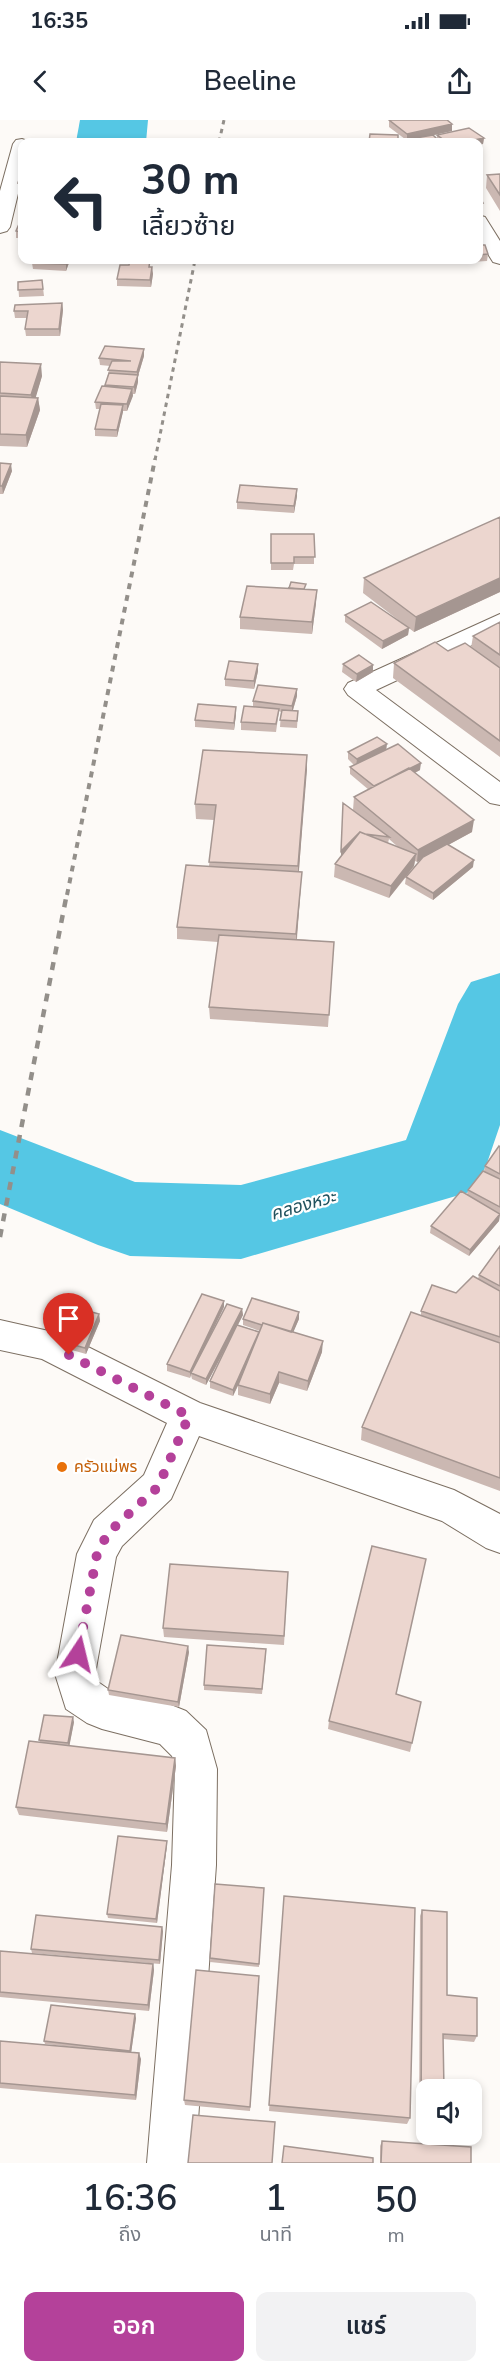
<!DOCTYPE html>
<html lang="th">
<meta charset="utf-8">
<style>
:root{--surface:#fff;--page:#f2f2f3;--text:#1f2937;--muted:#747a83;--accent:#b4419a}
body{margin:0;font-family:"Nunito Sans","Noto Sans Thai",sans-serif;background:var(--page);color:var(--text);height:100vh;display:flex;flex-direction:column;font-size:22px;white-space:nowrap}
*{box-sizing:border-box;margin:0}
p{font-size:20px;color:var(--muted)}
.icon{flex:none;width:33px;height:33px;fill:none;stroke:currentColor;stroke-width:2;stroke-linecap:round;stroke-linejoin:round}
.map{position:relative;height:2043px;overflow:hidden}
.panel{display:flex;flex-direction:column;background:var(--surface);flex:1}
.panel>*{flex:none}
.banner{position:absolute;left:18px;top:18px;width:465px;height:126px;border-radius:12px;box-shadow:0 3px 9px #0003;background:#fff;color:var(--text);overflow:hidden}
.buttons{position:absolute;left:416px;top:1959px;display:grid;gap:12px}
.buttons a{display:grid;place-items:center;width:66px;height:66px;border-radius:12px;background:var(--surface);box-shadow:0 3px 9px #0003;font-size:30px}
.pin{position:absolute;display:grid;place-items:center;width:51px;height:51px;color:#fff;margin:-62px -26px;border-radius:50% 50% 50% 0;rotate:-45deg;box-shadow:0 0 6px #0007}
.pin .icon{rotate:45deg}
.me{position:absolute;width:66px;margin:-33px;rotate:10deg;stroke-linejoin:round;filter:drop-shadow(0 0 4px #0008)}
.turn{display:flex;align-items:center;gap:21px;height:126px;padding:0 24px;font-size:27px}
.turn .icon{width:78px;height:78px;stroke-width:2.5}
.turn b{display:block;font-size:42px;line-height:51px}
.eta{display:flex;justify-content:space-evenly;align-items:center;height:102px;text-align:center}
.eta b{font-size:36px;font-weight:600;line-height:42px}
.primary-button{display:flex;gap:12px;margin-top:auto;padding:12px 24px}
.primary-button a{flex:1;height:69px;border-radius:12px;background:var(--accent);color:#fff;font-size:24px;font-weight:600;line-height:69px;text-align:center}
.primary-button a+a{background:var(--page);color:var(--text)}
.status{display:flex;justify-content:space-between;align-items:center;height:42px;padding:0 30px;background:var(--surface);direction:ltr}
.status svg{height:16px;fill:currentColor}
header{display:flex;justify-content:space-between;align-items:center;height:78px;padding:0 24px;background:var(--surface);font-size:27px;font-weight:600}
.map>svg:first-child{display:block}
</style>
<div class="status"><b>16:35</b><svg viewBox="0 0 49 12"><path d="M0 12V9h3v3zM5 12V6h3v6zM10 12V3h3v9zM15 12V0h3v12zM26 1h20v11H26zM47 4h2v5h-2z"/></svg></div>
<header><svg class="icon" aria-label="back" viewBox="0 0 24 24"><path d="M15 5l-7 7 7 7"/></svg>Beeline<svg class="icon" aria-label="share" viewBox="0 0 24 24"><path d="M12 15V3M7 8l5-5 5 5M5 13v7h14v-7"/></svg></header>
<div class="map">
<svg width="500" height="2043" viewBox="0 0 500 2043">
<rect width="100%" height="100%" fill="#fdfaf7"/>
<path fill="#55c7e4" d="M80 0H148L146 22H76Z"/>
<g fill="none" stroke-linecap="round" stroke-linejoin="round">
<path fill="#55c7e4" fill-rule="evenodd" d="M500 853V1005L486 1046 473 1071 241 1139 130 1136 98 1125 0 1084V1010L135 1062 241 1065 406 1020 458 884 471 862Z"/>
<defs>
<path id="minor" d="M22 19 30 22H22V57L10 107 7 111 0 113V71L13 24 16 20Z
M478 95 485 97 500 121V144L493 142 478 118Z
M500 494V512L376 570 500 662V685L490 683 348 575 344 569 348 563Z
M0 1200 62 1214 200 1283 454 1370 500 1394V1433L486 1428 442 1401 199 1316 171 1379 122 1426 116 1437 95 1554 98 1562 111 1571 171 1585 186 1591 206 1610 217 1649 216 1745 195 2043H147L172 1745 175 1649 172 1636 160 1624 102 1609 87 1603 66 1589 55 1554 77 1434 94 1400 144 1355 167 1303 42 1239 0 1230Z"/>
</defs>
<use href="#minor" stroke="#7c6f62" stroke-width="2"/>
<use href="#minor" fill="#fff" fill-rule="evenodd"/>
<path stroke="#938f8a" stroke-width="3" stroke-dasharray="4.5 4.5" stroke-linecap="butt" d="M219 22 224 0
M155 340 195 140"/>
<path stroke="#938f8a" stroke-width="4" stroke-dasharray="6 6" stroke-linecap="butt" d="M67 775 155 339"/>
<path stroke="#938f8a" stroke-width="4.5" stroke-dasharray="8 8" stroke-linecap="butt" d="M0 1117 67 773"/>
</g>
<path fill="#cbb8b2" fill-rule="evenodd" d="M389 0H447L452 4V11L428 16 433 15 437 19V15L469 8 484 18 483 24 478 25V22H404V20L405 19 389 7Z
M22 50V74H19L18 63Z
M500 54V91L486 68 487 55Z
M478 73 483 83V89L478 90Z
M22 104V118H16V111Z
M478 125 488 134 487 141 470 142 469 140H478Z
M33 140H70L66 151 33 149 32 143Z
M151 147 153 154 151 167 117 166V159Z
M42 160 44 176 19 177 18 162Z
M62 183 63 190 60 216H26L25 209 27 198H15L14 191Z
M144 236 138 256V262L135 274H133L127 291H123L117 317 95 316V309L100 289H96L95 282 105 267 110 246 100 245 99 238Z
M0 242 42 256 35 278H38L40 290 27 327 0 326Z
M0 343 12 351 3 374H0Z
M297 376 294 393 237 389V382Z
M500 397V472L414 512 363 473 364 458Z
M271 414H314V444H294L293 450H271Z
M306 470 316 483 312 514 240 509V497Z
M345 495 409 508 408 515 382 529 345 502Z
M500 502V637L393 558 394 543 448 531 471 528 473 516Z
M343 544 373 545V552L356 562 342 552Z
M258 551 254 569 225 566V559Z
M297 576 293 590 298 591 297 608 280 607 281 592 279 591 276 612 241 610V602L253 587V581Z
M236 587V594L234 610 195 607V600Z
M386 629 420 650 415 653 472 712 448 725 473 747 433 780 405 764 406 757 389 778 334 757 335 744 341 736 343 683 361 696 353 690 354 677 369 670 350 654V647L354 645 348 639V632ZM389 719 398 727 388 723ZM420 740 407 755 414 746 415 741 417 742Z
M307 635 299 751 301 764 297 819 334 822 328 907 210 899 209 887 218 822 177 819V807L209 746 214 700 196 699 195 684Z
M500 1027V1094L499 1101 469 1136 430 1113 431 1106 467 1075 468 1070 484 1051 485 1046Z
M500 1126V1371L361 1320 362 1307 421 1196V1191L456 1173 478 1159 479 1155Z
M224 1187 212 1212 242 1189 243 1195 238 1205 259 1212 260 1211 243 1205V1199L299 1192V1199L293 1212 322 1232 307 1271 279 1263 270 1284 238 1275V1266L233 1276 210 1268V1261L227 1226 206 1265 192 1259 191 1255 190 1258 167 1251V1244Z
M99 1194 100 1201 86 1234 68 1229 67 1223Z
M288 1452 284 1525 164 1517 163 1508Z
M189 1532 179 1587 109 1575 108 1570Z
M266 1535 262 1574 204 1570V1565Z
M396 1575 421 1582 410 1632 328 1609 329 1601Z
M74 1602 69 1626 175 1638 176 1646 167 1712 19 1695 16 1687 40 1622 39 1620Z
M167 1721V1725L157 1803 108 1798 107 1794Z
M264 1768 259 1847 210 1842V1838Z
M284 1776 410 1998 407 2004 269 1991Z
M422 1790 447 1875 477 1916 474 1922 443 1919 426 1970V2014L419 2013 420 1796Z
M163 1811 160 1844 32 1833 31 1829Z
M0 1831 153 1844 154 1850 149 1891 0 1877Z
M259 1862 250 1991 185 1985 184 1980Z
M136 1898 131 1933 141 1939 136 1980 0 1968V1921L90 1929 45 1924 44 1921Z
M382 2021 471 2043H380V2026Z"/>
<path fill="#a59691" d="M452 4V11L407 21V14Z
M484 18 483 24 478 25V22H464Z
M67 140H70L66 151V144Z
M152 147 153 154 151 167 150 160Z
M62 183 63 190 60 216 59 209Z
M144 229V236L138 256V262L135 274 134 267 137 258V252Z
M41 244 42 256 33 287 31 275Z
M132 269 133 276 127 291V284Z
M38 278 40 290 27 327 26 315Z
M123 285V292L117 317V310Z
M11 344 12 351 3 374 2 366Z
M297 369V376L294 393V386Z
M500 458V472L414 512 416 497Z
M317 470 316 483 312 514V502Z
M409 508 408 515 382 529 383 521Z
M258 544V551L254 569V561Z
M373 545V552L356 562 357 554Z
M297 569V576L292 593V586Z
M236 587V594L234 610V603Z
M387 624 386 632 356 646 357 639Z
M307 635V650L298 761V746Z
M421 643 420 650 373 674 374 666Z
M474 700 472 712 417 742 418 730Z
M360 713 341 738V731Z
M416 734 414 746 389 778 391 766Z
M474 740 473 747 433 780V773Z
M302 752 301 764 296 827V814Z
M500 1094 499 1101 469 1136 470 1130Z
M224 1181V1187L192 1253H191L190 1258V1252Z
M242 1189 243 1195 206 1265V1259Z
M299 1192V1199L290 1220 291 1214Z
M99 1194 100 1201 86 1234 85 1228Z
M259 1212V1218L233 1276V1270Z
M323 1221 322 1232 307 1271 308 1261Z
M279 1252V1263L270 1284V1274Z
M188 1526 189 1532 179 1587 178 1582Z
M73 1597 74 1602 69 1628 68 1623Z
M175 1638 176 1646 167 1712 166 1704Z
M167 1721V1725L157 1803 156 1799Z
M162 1807 163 1811 160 1844 159 1840Z
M153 1844 154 1850 149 1891 148 1885Z
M135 1894 136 1898 131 1934 130 1931Z
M139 1933 141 1939 136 1980 135 1975Z"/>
<path fill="#ecd6cf" stroke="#a59691" stroke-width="1.5" d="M389 0H447L452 4 407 14Z
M469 8 484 18 464 22H447L437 15Z
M370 14 398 15V22H369Z
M433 15 440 22H407L404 20Z
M22 50V63H18Z
M500 54V75L487 55Z
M478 73 483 83H478Z
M19 104H22V112L16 111Z
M478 125H485L488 134 478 135Z
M33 140H67L66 144 32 143Z
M130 140H150L149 147H152L150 160 117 159 120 145H129Z
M42 160 43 169 18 170V162Z
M62 183 59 209H25L28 191H14L15 185Z
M105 226 144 229 137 252 108 250 112 241H131L99 238Z
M0 242 41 244 31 275 0 273Z
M109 253 138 255 134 267 105 265Z
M102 266 132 269 127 284 95 282Z
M0 276 38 278 26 315 0 314Z
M101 284 123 285 117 310 95 309Z
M0 343 11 344 2 366H0Z
M240 365 297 369 294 386 237 382Z
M500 397V458L416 497 364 458Z
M271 414H314L315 437H294V443H271Z
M291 462 306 464 304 469 289 468Z
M247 466 317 470 312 502 240 497Z
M371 482 409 508 383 521 345 495Z
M500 502V535L473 516Z
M435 522 448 531 465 523 500 548V621L394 543Z
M359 535 373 545 357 554 343 544Z
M229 541 258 544 254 561 225 559Z
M258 565 297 569 292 586 253 581Z
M198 584 236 587 234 603 195 600Z
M244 586 279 589 276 604 241 602Z
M282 590 298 591 297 601 280 600Z
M377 617 387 624 357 639 348 632Z
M398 624 421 643 374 666 350 647Z
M203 630 307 635 298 746 209 742 216 685 195 684Z
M409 648 474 700 418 730 354 677Z
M343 683 389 717 365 714 360 712 341 731Z
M360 712 416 734 391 766 335 744Z
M447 724 474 740 433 773 406 757 423 737Z
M186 745 302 752 296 814 177 807Z
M219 815 334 822 329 895 209 887Z
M499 1026 500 1027V1054L485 1046Z
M483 1051 500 1059V1087L468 1070Z
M461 1071 500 1094 470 1130 431 1106Z
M500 1126V1166L479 1155Z
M473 1156 500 1171V1217L421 1191 432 1165 456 1173Z
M202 1174 224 1181 190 1252 167 1244Z
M252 1178 299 1192 291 1212 263 1203 262 1205 243 1199Z
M227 1184 242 1189 206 1259 191 1253Z
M81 1189 99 1194 85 1228 67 1223Z
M411 1192 500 1223V1358L362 1307Z
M263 1203 323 1221 308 1261 279 1252 270 1274 238 1265Z
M237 1205 259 1212 233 1270 210 1261Z
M372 1426 426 1439 396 1574 421 1582 412 1623 329 1601Z
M170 1444 288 1452 284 1516 163 1508Z
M121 1515 188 1526 178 1582 108 1570Z
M207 1525 266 1529 262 1569 204 1565Z
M44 1595 73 1597 68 1623 39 1620Z
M29 1621 175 1638 166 1704 16 1687Z
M118 1716 167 1721 156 1799 107 1794Z
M215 1764 264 1768 259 1844 210 1838Z
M284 1776 415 1788 410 1998 269 1985Z
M422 1790 447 1792V1875L477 1878V1916L443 1914 444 1970H426V2009H421Z
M36 1795 162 1807 159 1840 31 1829Z
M0 1831 153 1844 148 1885 0 1872Z
M196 1850 259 1856 250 1987 184 1980Z
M51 1885 135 1894 130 1931 44 1921Z
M0 1921 139 1933 135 1975 0 1963Z
M193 1995 275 2002 272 2043H188Z
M382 2021 471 2027V2043H381Z
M284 2026 373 2038V2043H282Z"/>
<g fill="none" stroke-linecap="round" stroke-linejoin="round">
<path stroke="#b4419a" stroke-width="10" stroke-dasharray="0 18" d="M69 1235 189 1296 158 1367 108 1413 97 1434 78 1534"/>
</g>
<circle fill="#e8710a" stroke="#fff" stroke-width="2" cx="62" cy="1347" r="6"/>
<g text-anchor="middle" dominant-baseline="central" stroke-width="4.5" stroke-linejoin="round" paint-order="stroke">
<g font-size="16" fill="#c56008" stroke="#fff" text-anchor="start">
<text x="74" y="1347">ครัวแม่พร</text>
</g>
<g font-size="18" font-style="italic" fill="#21525e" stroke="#fff">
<text transform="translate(303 1085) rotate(-16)">คลองหวะ</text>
</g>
</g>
</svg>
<div class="buttons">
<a><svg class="icon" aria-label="sound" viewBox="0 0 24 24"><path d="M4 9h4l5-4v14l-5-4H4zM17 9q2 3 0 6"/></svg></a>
</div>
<div class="pin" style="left:69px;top:1235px;background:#d93025"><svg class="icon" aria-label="arrive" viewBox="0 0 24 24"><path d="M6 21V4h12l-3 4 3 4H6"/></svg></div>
<svg class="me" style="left:78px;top:1534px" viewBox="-20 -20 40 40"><path d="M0-17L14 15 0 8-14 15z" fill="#b4419a" stroke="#fff" stroke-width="4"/></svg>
<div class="banner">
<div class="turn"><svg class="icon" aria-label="left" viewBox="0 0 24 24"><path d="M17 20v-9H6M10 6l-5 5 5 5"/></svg><div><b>30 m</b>เลี้ยวซ้าย</div></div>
</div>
</div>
<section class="panel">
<div class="eta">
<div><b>16:36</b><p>ถึง</p></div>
<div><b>1</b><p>นาที</p></div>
<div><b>50</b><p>m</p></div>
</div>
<div class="primary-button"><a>ออก</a><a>แชร์</a></div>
</section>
